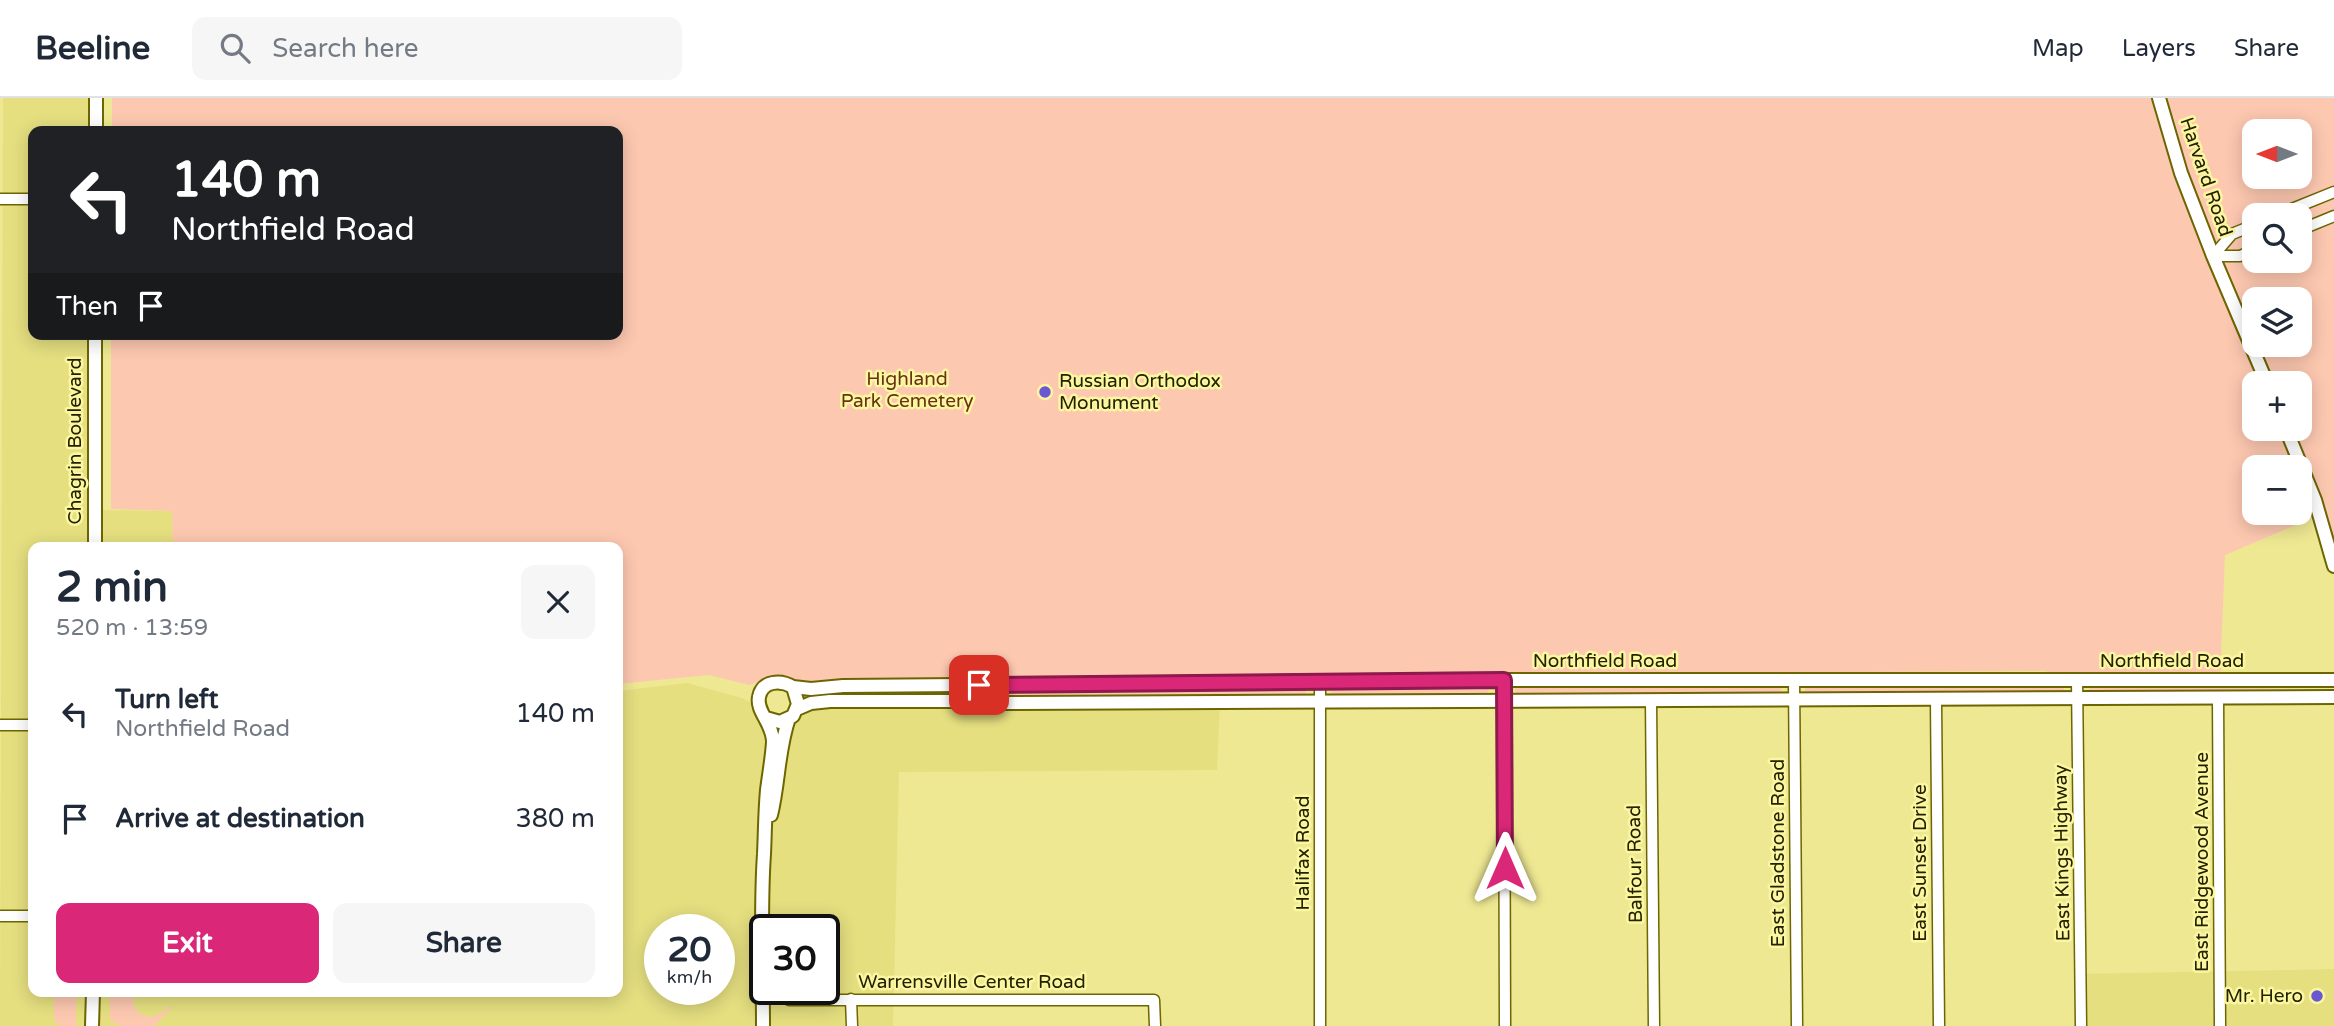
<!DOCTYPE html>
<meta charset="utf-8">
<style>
:root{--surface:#fff;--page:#f6f6f7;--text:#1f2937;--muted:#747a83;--line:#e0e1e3;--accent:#db2777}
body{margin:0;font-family:"Varela Round",sans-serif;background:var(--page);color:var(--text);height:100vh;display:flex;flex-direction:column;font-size:26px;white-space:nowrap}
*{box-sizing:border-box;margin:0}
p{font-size:23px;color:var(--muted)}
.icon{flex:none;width:38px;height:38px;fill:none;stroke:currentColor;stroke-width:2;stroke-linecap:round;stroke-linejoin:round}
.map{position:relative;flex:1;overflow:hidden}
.side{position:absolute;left:28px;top:444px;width:595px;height:455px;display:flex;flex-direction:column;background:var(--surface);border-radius:14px;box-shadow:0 4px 18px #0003}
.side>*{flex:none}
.banner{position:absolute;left:28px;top:28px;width:595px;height:214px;border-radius:14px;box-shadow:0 4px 18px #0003;background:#202124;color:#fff;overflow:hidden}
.needle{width:46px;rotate:270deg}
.fabs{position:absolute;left:2242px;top:21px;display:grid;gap:14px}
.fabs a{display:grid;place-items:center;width:70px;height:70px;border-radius:14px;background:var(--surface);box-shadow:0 4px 18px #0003;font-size:35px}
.speed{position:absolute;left:644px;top:816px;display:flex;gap:14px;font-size:35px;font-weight:700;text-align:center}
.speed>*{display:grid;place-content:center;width:91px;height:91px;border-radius:50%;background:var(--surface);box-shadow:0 4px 18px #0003;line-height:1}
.speed small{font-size:18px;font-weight:400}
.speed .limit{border:4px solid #111;border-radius:10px;background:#fff;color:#111}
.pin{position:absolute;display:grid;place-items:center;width:60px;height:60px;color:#fff;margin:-30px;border-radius:14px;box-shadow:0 4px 10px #0006}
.me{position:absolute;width:77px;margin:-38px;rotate:0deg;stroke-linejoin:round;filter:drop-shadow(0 0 5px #0008)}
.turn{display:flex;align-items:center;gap:24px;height:147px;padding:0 28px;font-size:32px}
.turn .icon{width:91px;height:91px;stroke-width:2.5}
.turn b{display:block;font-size:49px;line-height:60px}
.then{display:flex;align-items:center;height:66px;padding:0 28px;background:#0003;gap:14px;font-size:26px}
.round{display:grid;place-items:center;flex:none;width:74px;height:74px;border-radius:14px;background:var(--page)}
.overview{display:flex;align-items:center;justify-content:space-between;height:119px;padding:0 28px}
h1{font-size:42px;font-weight:700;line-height:52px}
.action{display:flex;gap:14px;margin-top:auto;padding:14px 28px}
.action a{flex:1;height:80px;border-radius:14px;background:var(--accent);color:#fff;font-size:28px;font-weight:700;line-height:80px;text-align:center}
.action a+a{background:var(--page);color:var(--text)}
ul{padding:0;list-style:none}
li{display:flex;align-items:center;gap:21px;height:105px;padding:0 28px}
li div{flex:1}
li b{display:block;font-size:26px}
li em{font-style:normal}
header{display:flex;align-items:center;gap:42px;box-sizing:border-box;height:98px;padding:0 35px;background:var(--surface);border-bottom:2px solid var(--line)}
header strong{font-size:33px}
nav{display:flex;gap:38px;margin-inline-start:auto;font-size:24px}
.search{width:490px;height:63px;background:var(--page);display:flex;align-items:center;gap:18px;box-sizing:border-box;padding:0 24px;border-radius:14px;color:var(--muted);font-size:26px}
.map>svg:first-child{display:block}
</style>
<header>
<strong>Beeline</strong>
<div class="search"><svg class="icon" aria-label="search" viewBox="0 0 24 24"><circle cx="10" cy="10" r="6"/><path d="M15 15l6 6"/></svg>Search here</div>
<nav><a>Map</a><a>Layers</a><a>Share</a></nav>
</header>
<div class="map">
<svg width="2334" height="928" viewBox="0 0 2334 928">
<rect width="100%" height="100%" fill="#eee893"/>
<path fill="#e5df80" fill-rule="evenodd" d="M3 0H96V33H33V236H95L94 412 172 413 173 450H33V894H618V593L687 585 742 600 759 609 771 622 811 605 1220 604 1217 672 899 674 893 928H0ZM660 831H719V891H660ZM765 831H824V891H765Z
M2334 871V928H2081L2080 876Z"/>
<path fill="#fdc8b0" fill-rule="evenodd" d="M112 0H2334V468L2319 417 2225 457 2220 582 2061 587 2065 593 2061 595H1805V590L1809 588 2046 587 2047 573 1085 578 984 579 808 588 778 579 749 587 709 577 618 586V450H173L172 413 111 411V236H618V33H112ZM2254 33H2300V79H2254ZM2254 117H2300V163H2254ZM2254 201H2300V247H2254ZM2254 285H2300V331H2254ZM2254 369H2300V415H2254Z
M2334 587V589L2091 596 2088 594 2091 588Z
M1778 588 1782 592 1777 597H1516L1515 590Z
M1306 590V598L993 599 992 597 1043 591Z
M1486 590 1489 591 1487 598 1331 597V592Z
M54 894H76V928H60L54 922Z
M110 894H133L134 909C145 925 158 919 170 908L172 909 154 928H121L110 922Z"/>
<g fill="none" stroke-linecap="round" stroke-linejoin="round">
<defs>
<path id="minor" d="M0 101H33
M2277 117 2334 94
M2300 132 2334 118
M2213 158 2232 136 2254 127
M2213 158H2240L2254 152
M2077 581 2081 928
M1504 582 1505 928
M1794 582 1797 928
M2218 600 2220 928
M1936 602 1939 928
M1651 603 1654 928
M0 627H33
M0 818H33
M851 901 852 928
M789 902H1154L1155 928
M1320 928V583"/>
<path id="major" d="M2159 0 2181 75 2213 158 2267 285
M96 33V0
M2286 331 2315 402 2334 468
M95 450V236
M793 589 811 591 843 588 1504 582H2334
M797 611 811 605 830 603H961L997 605 2334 599
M771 717C779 685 778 651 789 620
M92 928 93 894
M763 928C763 871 760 813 764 756 765 735 765 713 767 692 769 676 772 660 773 644 773 625 756 614 759 599 762 582 781 582 793 589L798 606 793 618 780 624 766 620"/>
</defs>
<use href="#minor" stroke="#6d6600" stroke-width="13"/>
<use href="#major" stroke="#6d6600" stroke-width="16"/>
<use href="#minor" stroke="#fff" stroke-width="10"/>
<use href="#major" stroke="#fff" stroke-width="12"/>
</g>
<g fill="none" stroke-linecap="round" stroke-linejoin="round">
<defs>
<path id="route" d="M979 587 1504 582 1505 770"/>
</defs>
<use href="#route" stroke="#8e194d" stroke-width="18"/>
<use href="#route" stroke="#db2777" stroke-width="12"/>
</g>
<g fill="#6958d1" stroke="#fbf6a0" stroke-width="2.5">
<circle cx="1045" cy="294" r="7"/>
<circle cx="2317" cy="898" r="7"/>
</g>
<g text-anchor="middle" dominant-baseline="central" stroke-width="5" stroke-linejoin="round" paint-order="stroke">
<g font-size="19" fill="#242100" stroke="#fbf6a0">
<text transform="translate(2206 79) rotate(71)">Harvard Road</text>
<text transform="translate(75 343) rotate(-90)">Chagrin Boulevard</text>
<text x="1605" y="563">Northfield Road</text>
<text x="2172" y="563">Northfield Road</text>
<text transform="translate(1303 755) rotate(-90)">Halifax Road</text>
<text transform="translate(1778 755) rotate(-90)">East Gladstone Road</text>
<text transform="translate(2062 755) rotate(-91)">East Kings Highway</text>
<text transform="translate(2202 764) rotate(-90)">East Ridgewood Avenue</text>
<text transform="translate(1920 765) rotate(-90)">East Sunset Drive</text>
<text transform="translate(1635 766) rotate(-91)">Balfour Road</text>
<text x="972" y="884">Warrensville Center Road</text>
</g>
<g font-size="19" fill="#683217" stroke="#fbf6a0">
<text x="907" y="281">Highland<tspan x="907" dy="22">Park Cemetery</tspan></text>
</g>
<g font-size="19" fill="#242100" stroke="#fbf6a0" text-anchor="start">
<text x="1059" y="283">Russian Orthodox<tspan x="1059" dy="22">Monument</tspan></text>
<text x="2303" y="898" text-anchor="end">Mr. Hero</text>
</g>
</g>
</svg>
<div class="fabs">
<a><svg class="needle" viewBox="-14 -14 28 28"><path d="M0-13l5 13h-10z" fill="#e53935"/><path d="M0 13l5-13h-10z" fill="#747a83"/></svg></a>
<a><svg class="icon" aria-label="search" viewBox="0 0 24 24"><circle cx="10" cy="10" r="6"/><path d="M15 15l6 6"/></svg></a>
<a><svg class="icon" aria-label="layers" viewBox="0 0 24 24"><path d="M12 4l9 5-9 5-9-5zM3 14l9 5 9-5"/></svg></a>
<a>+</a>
<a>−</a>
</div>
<div class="speed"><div>20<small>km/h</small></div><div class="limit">30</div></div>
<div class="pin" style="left:979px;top:587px;background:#d93025"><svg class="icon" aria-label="arrive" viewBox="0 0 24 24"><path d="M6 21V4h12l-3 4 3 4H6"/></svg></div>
<svg class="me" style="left:1505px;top:770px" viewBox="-20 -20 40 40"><path d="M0-17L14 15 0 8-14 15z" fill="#db2777" stroke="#fff" stroke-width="4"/></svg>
<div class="banner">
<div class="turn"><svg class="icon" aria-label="left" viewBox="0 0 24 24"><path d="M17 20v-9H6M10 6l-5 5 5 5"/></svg><div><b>140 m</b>Northfield Road</div></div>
<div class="then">Then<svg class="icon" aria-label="arrive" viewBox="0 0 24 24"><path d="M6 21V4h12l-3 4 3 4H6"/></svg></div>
</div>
<section class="side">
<div class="overview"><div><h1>2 min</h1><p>520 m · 13:59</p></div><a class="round"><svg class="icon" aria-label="close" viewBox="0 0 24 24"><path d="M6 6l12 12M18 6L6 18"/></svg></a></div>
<ul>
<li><svg class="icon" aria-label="left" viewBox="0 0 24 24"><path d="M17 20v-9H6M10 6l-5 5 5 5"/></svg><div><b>Turn left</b><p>Northfield Road</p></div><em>140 m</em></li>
<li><svg class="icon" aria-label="arrive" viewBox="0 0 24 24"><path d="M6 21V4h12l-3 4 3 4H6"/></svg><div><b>Arrive at destination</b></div><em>380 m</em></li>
</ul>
<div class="action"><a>Exit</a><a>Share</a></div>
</section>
</div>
